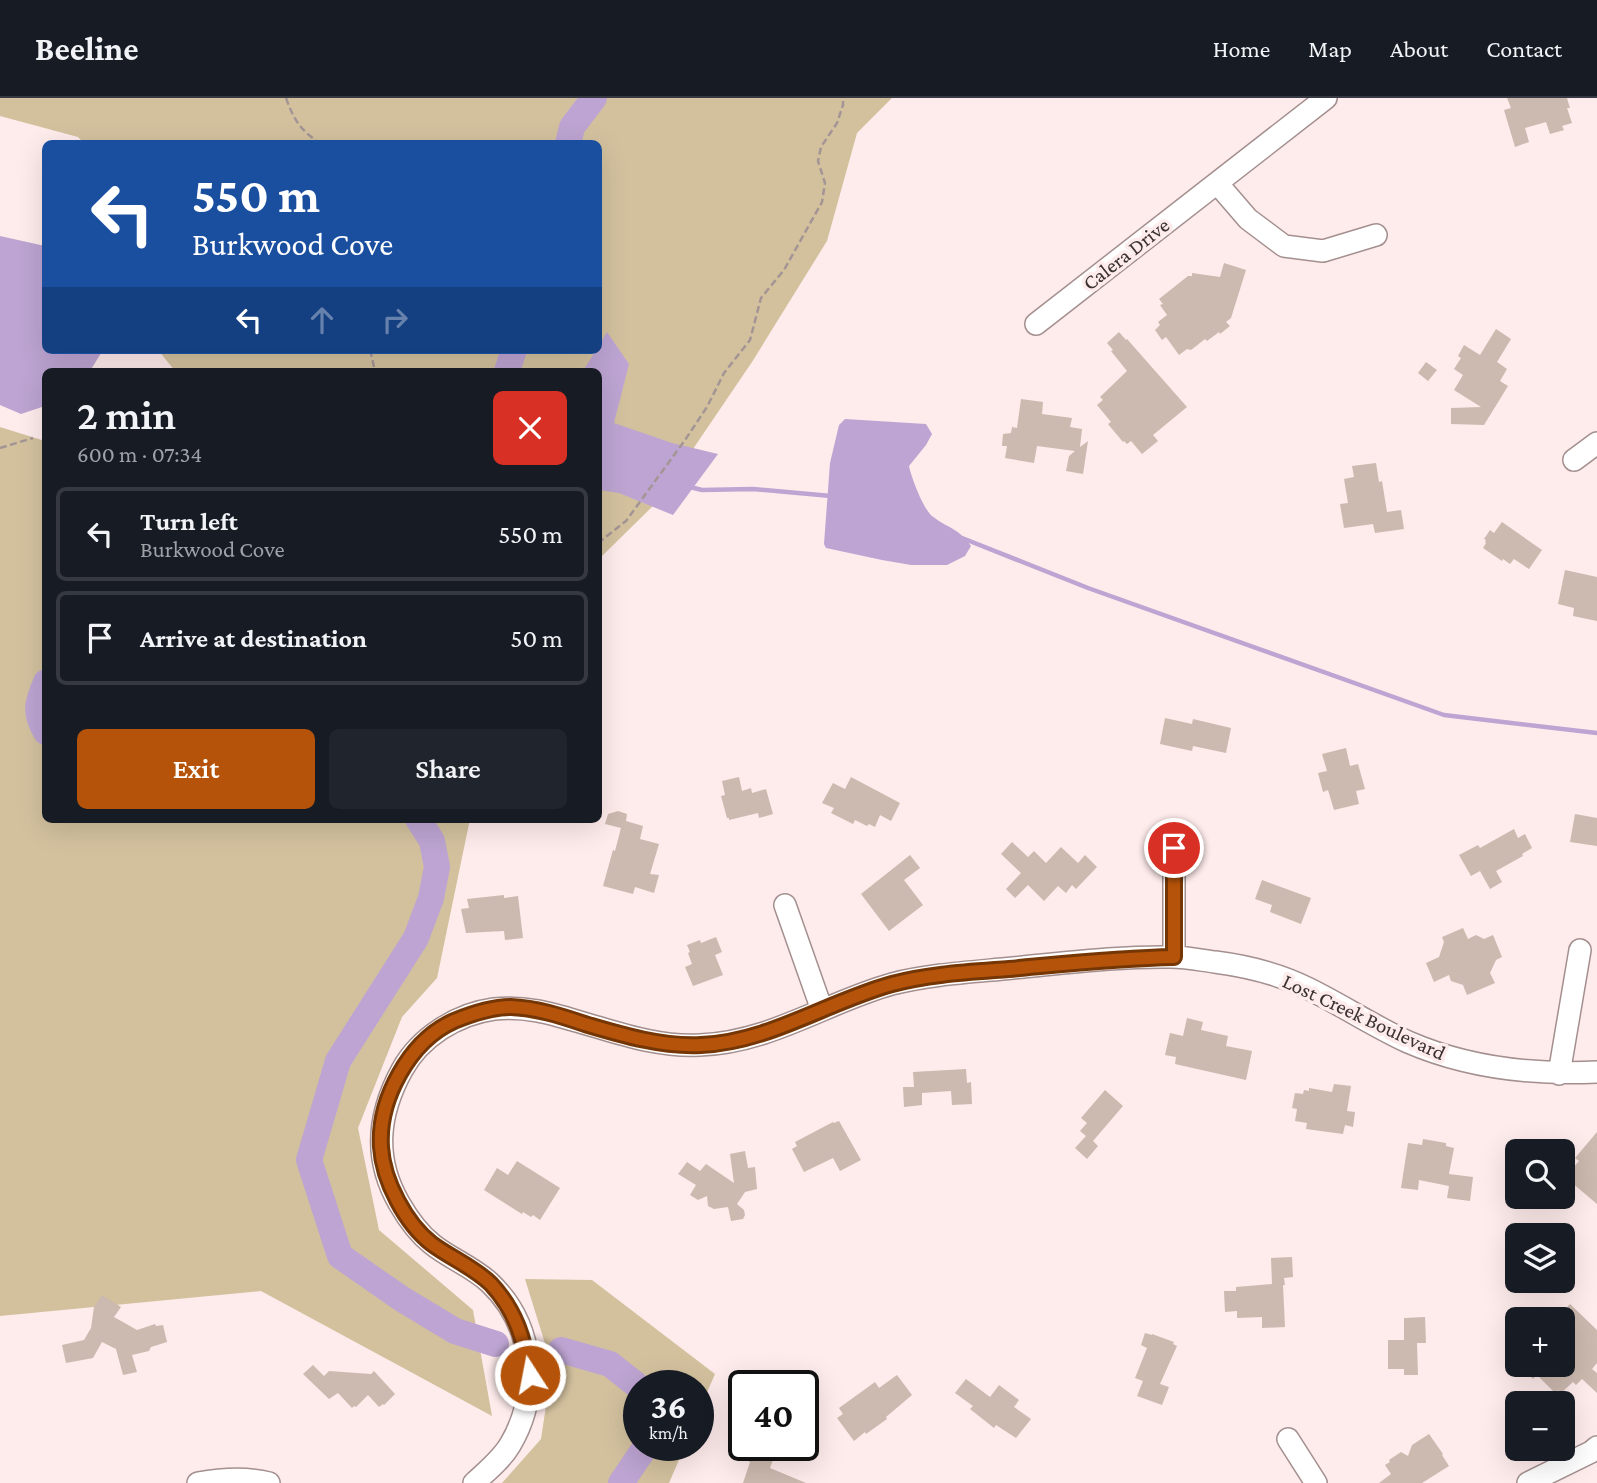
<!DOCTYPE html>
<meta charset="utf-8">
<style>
:root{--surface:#171b24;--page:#20242c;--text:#f1f3f6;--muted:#9ea1a6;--line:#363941;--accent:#b45309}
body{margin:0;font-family:"Crimson Pro",serif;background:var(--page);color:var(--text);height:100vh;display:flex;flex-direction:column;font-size:26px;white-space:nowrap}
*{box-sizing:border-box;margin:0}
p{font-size:23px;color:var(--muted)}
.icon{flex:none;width:38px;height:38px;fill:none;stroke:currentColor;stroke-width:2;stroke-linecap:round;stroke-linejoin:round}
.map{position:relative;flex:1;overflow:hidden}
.side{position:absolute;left:42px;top:270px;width:560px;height:455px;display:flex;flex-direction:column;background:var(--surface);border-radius:10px;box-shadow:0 7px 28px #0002}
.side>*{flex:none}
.banner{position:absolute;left:42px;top:42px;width:560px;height:214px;border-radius:10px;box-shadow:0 7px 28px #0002;background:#1a4fa0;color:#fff;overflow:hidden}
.controls{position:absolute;left:1505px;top:1041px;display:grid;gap:14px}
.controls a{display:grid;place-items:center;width:70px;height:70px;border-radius:10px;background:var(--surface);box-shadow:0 7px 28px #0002;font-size:35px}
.speed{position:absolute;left:623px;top:1272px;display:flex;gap:14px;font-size:35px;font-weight:700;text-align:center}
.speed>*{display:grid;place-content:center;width:91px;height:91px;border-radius:50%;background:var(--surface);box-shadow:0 7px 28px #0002;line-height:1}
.speed small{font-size:18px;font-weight:400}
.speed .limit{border:4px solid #111;border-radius:10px;background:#fff;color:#111}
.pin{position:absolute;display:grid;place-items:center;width:60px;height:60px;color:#fff;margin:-30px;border:4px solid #fff;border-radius:50%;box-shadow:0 2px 7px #0007}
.me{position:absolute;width:77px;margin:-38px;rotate:349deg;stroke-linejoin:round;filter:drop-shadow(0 0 5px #0008)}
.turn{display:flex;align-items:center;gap:24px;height:147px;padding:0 35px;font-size:32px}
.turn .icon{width:91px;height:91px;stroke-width:2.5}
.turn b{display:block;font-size:49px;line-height:60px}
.lanes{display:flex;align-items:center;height:66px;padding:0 35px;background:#0003;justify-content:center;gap:35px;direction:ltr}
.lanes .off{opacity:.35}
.round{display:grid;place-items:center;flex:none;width:74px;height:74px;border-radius:10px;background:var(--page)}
.head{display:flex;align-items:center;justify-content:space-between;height:119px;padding:0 35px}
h1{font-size:42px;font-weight:600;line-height:52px}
.action{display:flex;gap:14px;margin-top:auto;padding:14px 35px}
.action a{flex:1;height:80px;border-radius:10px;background:var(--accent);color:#fff;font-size:28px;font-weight:600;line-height:80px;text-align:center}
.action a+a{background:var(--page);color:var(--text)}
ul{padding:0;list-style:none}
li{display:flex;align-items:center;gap:21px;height:94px;margin:0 14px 10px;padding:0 21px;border:4px solid var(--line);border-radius:10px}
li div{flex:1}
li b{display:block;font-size:26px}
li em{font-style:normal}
header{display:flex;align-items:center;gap:42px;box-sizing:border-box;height:98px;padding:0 35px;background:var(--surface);border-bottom:2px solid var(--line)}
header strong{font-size:33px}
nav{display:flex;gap:38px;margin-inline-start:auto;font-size:24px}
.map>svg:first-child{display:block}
</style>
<header>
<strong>Beeline</strong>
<nav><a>Home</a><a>Map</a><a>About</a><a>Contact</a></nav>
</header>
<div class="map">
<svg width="1597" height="1385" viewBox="0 0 1597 1385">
<rect width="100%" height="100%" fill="#feebeb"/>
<path fill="#d3c19e" d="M0 0H892L857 35 827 143 752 264 657 404 599 461 598 273H175L158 252H598V46L84 45 78 39 0 18Z
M0 329 45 343 46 721H470L437 880 402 919 358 1030 379 1132 473 1212 492 1318 261 1193 0 1218Z
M525 1181 592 1182 715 1276 698 1315V1288H639V1348H685L669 1385H502L541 1341 552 1268Z"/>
<path fill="#bda4d2" d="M0 138 45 148 46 252H103L90 273H46L45 308 21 316 0 307Z
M607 234 629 266 614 325 672 345 718 356 673 417 619 395 599 392 598 273H583L596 252H598L599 247Z
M845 321 926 326 932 336 926 347 909 368C911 379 924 412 932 418 947 430 959 430 971 448L965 458 947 467H911L882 462 826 450 824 446 830 365 839 327Z"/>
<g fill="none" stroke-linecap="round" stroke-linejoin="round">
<path stroke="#bda4d2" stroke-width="4.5" d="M690 389 702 392 753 391 831 398
M962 440 1088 490 1444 617 1597 635"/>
<path stroke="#bda4d2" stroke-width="26" d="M568 46 572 29 594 0
M507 273 514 252
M46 584C37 605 34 614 46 634
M418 721 432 743 437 769 431 800 416 840 338 963 309 1062 340 1158 402 1201 455 1233 496 1246
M561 1252 610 1266 639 1289
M621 1385 646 1348"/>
</g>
<path fill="#ccb9af" d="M1507 0H1567L1570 10H1567L1572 25 1562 28 1564 32 1550 36 1546 24 1525 30 1529 44 1515 49 1504 12 1511 10Z
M1224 165 1246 172 1231 220 1226 224 1230 228 1220 236 1219 234 1207 243 1205 241 1191 252 1187 251 1179 257 1166 239 1162 242 1155 232 1160 227 1158 224 1167 217 1160 207 1163 206 1159 201 1188 178H1192V175L1220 179Z
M1496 231 1511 241 1497 264 1507 271 1500 283 1508 288 1484 327 1451 326V310L1481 309 1454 292 1463 277 1454 271 1461 260 1458 258 1464 247 1480 257Z
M1119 234 1126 242 1127 241 1187 309 1153 337 1158 343 1142 356 1131 343 1127 346 1124 343 1123 344 1108 326 1111 324 1097 307 1103 302 1100 299 1127 273 1111 253 1113 252 1107 245Z
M1426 264 1437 272 1428 283 1418 275Z
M1021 301 1043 304 1042 316 1072 320 1070 329 1082 331 1080 349 1088 343 1083 376 1066 373 1069 358 1075 353 1037 348 1034 365 1005 360 1007 348H1002L1003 336 1011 335 1012 329 1017 330Z
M1376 365 1379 384 1382 383 1387 414 1401 412 1404 431 1375 435 1373 426 1344 430 1340 406 1348 405 1344 381 1354 379 1352 368Z
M1502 424 1542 452 1529 471 1514 461 1510 466 1503 461 1502 463 1483 450 1486 445 1485 444 1486 442 1484 441 1490 432 1494 435Z
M1565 472 1597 479V523L1573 518 1574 510 1558 506Z
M1165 620 1192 626 1193 621 1231 630 1226 655 1193 648 1192 653 1160 646Z
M1346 650 1350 668 1358 666 1365 691 1356 693 1359 706 1334 712 1328 692 1323 694 1318 675 1327 673 1322 656Z
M739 679 742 693 751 690 752 695 766 691 773 716 759 720 758 715 729 722V720H727L721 698 725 697 722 683Z
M851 679 900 705 891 723 880 717 875 729 869 726 867 728 855 722 853 726 831 715 834 710 822 705 833 685 845 691Z
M618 713 627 716 626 723 643 728 640 741 659 746 650 776 659 777 654 795 635 789 633 796 603 788 613 752 615 753 621 730 605 726 608 716Z
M1575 716 1597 720V748L1570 744Z
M1514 731 1518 740 1525 736 1532 750 1522 756 1523 758 1496 773 1502 784 1490 791 1480 773 1471 778 1459 757 1478 747 1480 750Z
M1012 744 1028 759 1034 753 1046 765 1061 749 1078 765 1085 757 1097 769 1076 791 1072 787 1066 795 1058 788 1044 803 1028 787 1015 800 1006 791 1021 775 1001 756Z
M910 757 920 770 904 782 923 807 889 833 861 796Z
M1262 782 1311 800 1301 826 1270 814 1272 807 1255 801Z
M504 797V800L518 798 523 840 505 842 504 833 466 835 461 811 469 810 467 801Z
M1463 830 1468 841 1476 837 1484 841 1493 837 1502 859 1496 862 1490 875 1495 885 1467 897 1463 887 1451 883 1449 877 1434 884 1426 865 1439 859 1444 844 1442 839Z
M716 839 722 854 715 857 723 877 693 888 685 869 692 866 688 855 690 854 687 847 700 842 701 845Z
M1187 920 1203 924 1201 932 1228 938 1226 948 1252 953 1246 982 1175 966 1176 959 1165 957 1170 935 1183 938Z
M966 971 967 985 971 984 972 1006 952 1007 951 993 922 995V1007L904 1009 903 989H914L913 974Z
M1334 986 1351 988 1347 1013 1355 1014 1353 1029 1345 1027 1343 1036 1306 1031 1307 1025 1295 1023 1297 1011 1292 1010 1295 995 1303 996 1304 992 1309 993V990L1332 994Z
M1105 992 1123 1008 1093 1043 1098 1048 1087 1061 1075 1050 1086 1038 1080 1033 1087 1025 1081 1020Z
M839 1023 861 1062 840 1073 833 1060 804 1074 792 1051 797 1048 795 1044 833 1024 834 1025Z
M1597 1034V1106L1565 1079 1579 1063 1575 1060Z
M1423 1041 1446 1045V1048L1454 1050 1449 1076 1473 1079 1470 1103 1447 1100 1449 1088 1419 1082 1418 1092 1401 1090 1408 1045 1422 1047Z
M745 1053 748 1070 755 1069 757 1091 745 1094 737 1106 744 1112 745 1117 743 1121 731 1123 728 1109 714 1111 708 1108 707 1098 698 1102 690 1097 696 1087 678 1076 687 1064 700 1073 706 1066 734 1085 730 1056Z
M517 1063 560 1090 540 1122 533 1117 531 1119 523 1114 522 1116 484 1092 497 1070 508 1077Z
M1292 1159 1293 1179 1284 1180 1285 1187H1283L1285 1229 1262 1230V1219L1237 1220V1213L1225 1214 1224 1193H1236V1189L1272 1186 1271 1160Z
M102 1197 121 1209 114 1219 137 1232 155 1226 156 1228 163 1227 167 1244 151 1249 149 1253 132 1257 137 1274 123 1277 116 1251 102 1244 93 1260 66 1265 62 1247 84 1242 91 1230 94 1209Z
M1570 1206 1597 1232V1265L1592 1271 1597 1275V1295L1582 1281 1576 1287 1573 1284 1561 1295 1558 1292 1555 1295 1537 1277 1533 1281 1519 1267H1563V1222H1555Z
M1425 1219 1426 1245H1417L1418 1277H1404V1271H1388V1242H1404V1220Z
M1145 1235 1152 1237V1236L1174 1244 1173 1246 1177 1248 1160 1286 1169 1289 1162 1307 1137 1298 1143 1283 1135 1280 1147 1250 1141 1247Z
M313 1267 324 1278 329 1273 371 1276 374 1273 395 1296 384 1307 383 1306 379 1309 368 1297 356 1309 354 1308 352 1310 338 1295 329 1301 303 1276Z
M897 1277 912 1297 886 1319 887 1321 866 1336 865 1334 854 1343 837 1320 843 1316 839 1310 875 1284 879 1290Z
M966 1281 990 1299 999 1287 1019 1302 1014 1309 1031 1321 1016 1340 996 1327 994 1330 970 1311 973 1308 955 1295Z
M1429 1336 1443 1356 1442 1357 1449 1368 1422 1385H1379L1391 1376 1385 1367 1390 1364 1389 1362 1401 1354 1408 1358 1412 1347Z
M757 1348H777L774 1355 775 1356 770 1370 806 1385H743L750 1364 746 1362 750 1351 755 1353Z"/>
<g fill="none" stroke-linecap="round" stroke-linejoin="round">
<defs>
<path id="minor" d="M1217 85 1248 121 1284 148 1323 153 1376 137
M1036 226 1326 0
M1574 362 1597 345
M785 807 822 912
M1174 859V750
M1559 976 1580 852
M1288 1341 1316 1385
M198 1385C221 1381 246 1379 269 1385
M474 1385C487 1373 501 1362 510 1347 541 1295 534 1227 490 1185 473 1169 449 1160 432 1146 418 1135 407 1119 399 1105 373 1060 378 1016 402 972 420 939 457 916 494 911 532 907 561 919 597 929 630 939 665 949 700 947 769 945 827 904 892 886 931 876 973 874 1013 870 1066 865 1119 858 1171 859 1186 859 1200 862 1215 864 1246 868 1279 876 1307 890 1342 907 1373 928 1408 944 1468 970 1532 977 1597 974
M1528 1385 1591 1354 1597 1349"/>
</defs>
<use href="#minor" stroke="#a48f8f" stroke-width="24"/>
<path stroke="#a49595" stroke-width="2.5" stroke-dasharray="7 3.5" stroke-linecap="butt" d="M286 0C294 22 300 32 321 46
M370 252 375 273
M0 350 33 340
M598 445 626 423 685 342 707 309 724 275 750 242 761 200 784 172 822 104 825 85 818 63 821 49 837 25 843 7V0"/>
<use href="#minor" stroke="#fff" stroke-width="21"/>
</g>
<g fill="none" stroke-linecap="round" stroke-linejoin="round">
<defs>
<path id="route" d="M530 1277C524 1241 516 1213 491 1186 475 1170 451 1160 432 1146 406 1126 383 1083 381 1049 378 1002 409 943 454 923 471 916 492 909 511 909 537 910 561 918 585 926 622 937 662 949 701 947 769 944 827 904 892 886 929 876 970 874 1009 871 1064 866 1118 860 1174 859V750"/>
</defs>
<use href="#route" stroke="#753606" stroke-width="18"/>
<use href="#route" stroke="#b45309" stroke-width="12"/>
</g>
<g text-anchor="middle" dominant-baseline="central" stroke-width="7" stroke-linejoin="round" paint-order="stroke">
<g font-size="21" fill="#3a3131" stroke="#feebeb">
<text transform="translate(1126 156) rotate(-38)">Calera Drive</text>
<text transform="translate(1364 919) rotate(25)">Lost Creek Boulevard</text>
</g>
</g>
</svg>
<div class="controls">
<a><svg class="icon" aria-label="search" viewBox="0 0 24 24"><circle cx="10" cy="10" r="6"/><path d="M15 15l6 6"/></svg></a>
<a><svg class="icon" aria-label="layers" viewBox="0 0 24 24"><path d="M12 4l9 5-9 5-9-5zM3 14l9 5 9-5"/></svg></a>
<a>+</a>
<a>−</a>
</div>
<div class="speed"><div>36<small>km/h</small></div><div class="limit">40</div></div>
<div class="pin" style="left:1174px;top:750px;background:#d93025"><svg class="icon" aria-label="arrive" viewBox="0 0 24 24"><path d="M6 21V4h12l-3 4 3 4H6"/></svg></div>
<svg class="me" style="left:530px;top:1277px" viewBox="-20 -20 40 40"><circle r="17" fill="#b45309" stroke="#fff" stroke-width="3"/><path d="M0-11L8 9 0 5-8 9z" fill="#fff"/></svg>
<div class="banner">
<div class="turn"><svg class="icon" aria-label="left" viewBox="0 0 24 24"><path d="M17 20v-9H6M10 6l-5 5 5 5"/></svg><div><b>550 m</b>Burkwood Cove</div></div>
<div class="lanes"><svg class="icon" aria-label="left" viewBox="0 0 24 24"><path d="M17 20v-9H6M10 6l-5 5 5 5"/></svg><svg class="icon off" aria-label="ahead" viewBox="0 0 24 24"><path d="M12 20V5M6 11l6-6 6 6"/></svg><svg class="icon off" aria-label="right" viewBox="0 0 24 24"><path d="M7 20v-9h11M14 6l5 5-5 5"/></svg></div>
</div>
<section class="side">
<div class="head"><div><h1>2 min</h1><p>600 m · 07:34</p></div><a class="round" style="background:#d93025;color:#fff"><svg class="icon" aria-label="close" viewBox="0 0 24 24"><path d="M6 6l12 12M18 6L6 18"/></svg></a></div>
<ul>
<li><svg class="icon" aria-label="left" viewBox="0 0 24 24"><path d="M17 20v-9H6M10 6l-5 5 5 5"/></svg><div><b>Turn left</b><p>Burkwood Cove</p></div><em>550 m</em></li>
<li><svg class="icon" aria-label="arrive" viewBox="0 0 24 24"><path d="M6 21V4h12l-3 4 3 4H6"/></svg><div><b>Arrive at destination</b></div><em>50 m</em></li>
</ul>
<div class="action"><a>Exit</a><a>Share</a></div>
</section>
</div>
